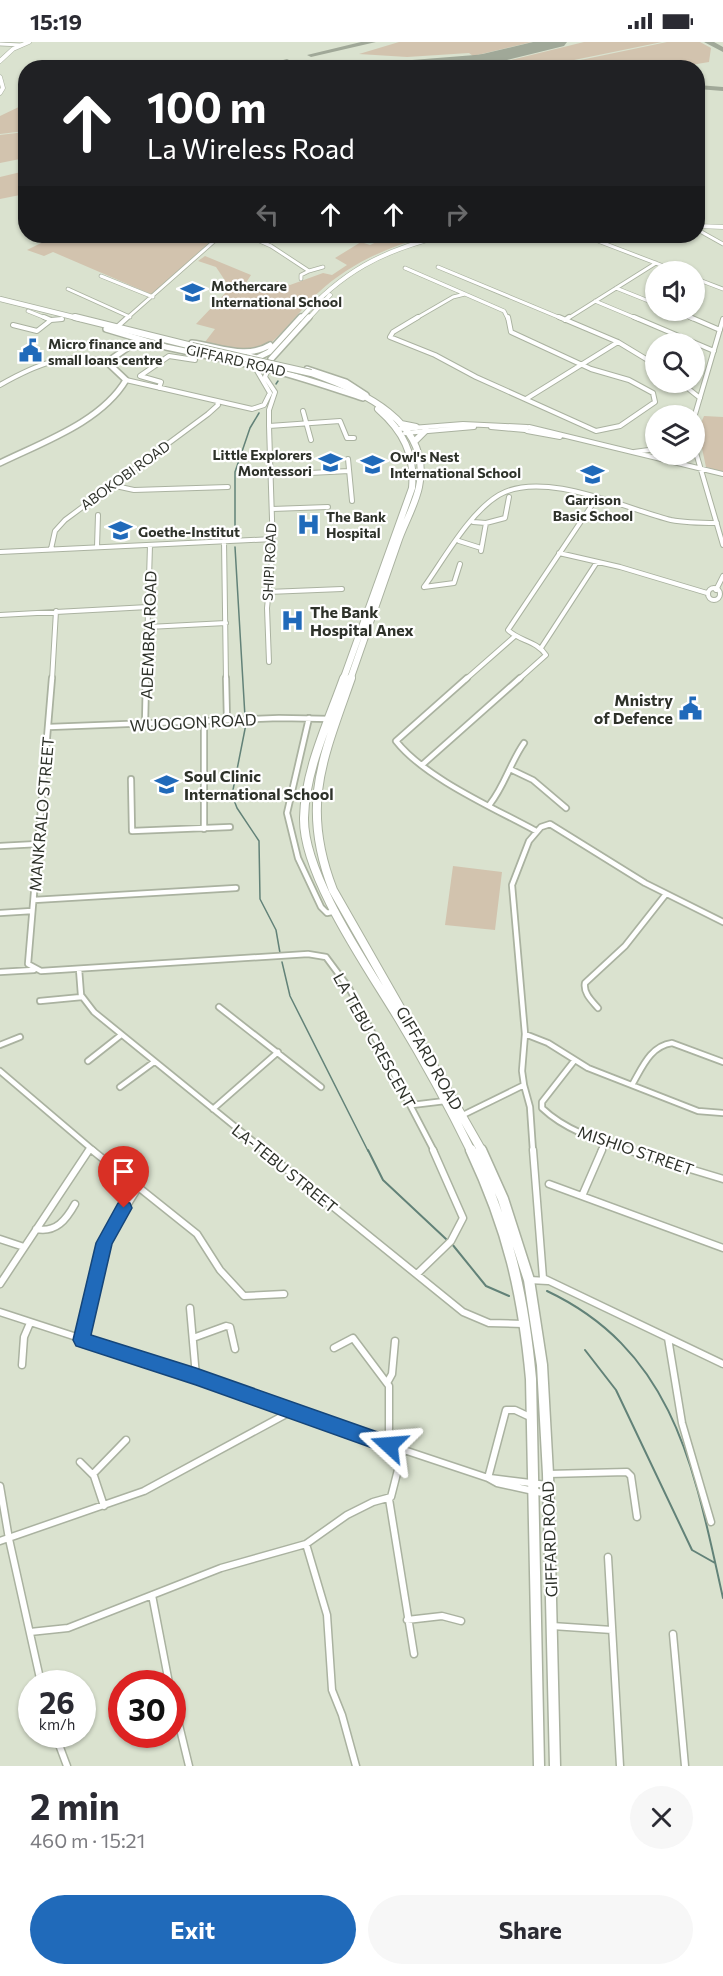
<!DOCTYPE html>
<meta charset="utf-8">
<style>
:root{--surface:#fff;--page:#f7f7f7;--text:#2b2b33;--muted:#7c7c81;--accent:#206aba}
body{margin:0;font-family:Commissioner,sans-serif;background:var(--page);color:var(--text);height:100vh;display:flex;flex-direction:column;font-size:22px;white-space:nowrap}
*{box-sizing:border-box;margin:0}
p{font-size:20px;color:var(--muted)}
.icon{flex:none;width:33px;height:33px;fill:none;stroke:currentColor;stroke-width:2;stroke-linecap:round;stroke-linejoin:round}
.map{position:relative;height:1724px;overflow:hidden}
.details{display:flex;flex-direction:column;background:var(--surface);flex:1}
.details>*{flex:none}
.banner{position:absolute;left:18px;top:18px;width:687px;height:183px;border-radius:24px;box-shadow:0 2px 4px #0004;background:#202124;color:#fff;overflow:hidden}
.buttons{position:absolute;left:645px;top:219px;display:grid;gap:12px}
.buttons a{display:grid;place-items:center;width:60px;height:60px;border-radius:50%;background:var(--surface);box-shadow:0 2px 4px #0004;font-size:30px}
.speed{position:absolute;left:18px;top:1628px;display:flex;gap:12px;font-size:30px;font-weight:700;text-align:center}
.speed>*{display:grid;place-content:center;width:78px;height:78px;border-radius:50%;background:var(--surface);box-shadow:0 2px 4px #0004;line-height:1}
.speed small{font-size:15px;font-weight:400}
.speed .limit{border:9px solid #d22;background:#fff;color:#111}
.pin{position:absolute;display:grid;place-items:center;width:51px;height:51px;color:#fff;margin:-62px -26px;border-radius:50% 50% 50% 0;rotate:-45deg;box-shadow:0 0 6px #0007}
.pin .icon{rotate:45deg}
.me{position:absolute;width:66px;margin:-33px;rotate:289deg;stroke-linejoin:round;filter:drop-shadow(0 0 4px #0008)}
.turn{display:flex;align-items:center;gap:21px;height:126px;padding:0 30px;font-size:27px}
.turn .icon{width:78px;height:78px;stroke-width:2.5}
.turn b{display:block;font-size:42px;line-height:51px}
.lanes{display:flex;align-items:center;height:57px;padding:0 30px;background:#0003;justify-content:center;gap:30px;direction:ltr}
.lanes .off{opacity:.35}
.round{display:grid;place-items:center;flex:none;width:63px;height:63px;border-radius:32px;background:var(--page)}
.head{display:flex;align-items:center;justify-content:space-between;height:102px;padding:0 30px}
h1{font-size:36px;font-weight:700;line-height:45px}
.button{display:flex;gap:12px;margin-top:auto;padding:12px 30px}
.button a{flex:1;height:69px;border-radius:36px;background:var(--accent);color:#fff;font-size:24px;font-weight:700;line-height:69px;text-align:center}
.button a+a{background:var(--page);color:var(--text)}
.status{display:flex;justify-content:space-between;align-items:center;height:42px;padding:0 30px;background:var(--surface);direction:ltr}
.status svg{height:16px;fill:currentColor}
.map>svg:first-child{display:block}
</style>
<div class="status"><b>15:19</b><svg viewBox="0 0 49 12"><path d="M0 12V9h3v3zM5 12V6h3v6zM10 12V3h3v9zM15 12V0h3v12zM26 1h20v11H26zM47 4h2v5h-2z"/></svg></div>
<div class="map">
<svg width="723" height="1724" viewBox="0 0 723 1724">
<rect width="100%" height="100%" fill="#dae2cf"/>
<path fill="#d2c3ae" d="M399 0H532L473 14 469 11 407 15 359 12Z
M584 0H662L540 25 487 24Z
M667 0H700L711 6 709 20 691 23 694 26 547 25Z
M23 63 25 64V89L0 92V74Z
M25 90V116L0 121V93Z
M25 129V152L0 157V135Z
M52 194H216L153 253 53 210 44 214 27 208 43 200 40 198Z
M372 194H429C389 204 349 222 319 250 305 262 277 300 263 306 247 313 222 303 205 300L215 287 196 282 230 246 216 225 198 219 205 214 251 233 244 244 261 248 277 239 290 243 323 231 332 233 347 223 335 216 361 200 370 203 381 198Z
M704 374 723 375V430L706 425 698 388Z
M453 824 502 830 495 888 445 883Z"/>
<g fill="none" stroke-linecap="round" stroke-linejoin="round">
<path stroke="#628278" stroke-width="1.5" d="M276 342 278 339
M235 497V430L250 386 259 371
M235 505 245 675
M246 682 232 753 237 766 259 799 260 857 276 888 280 911
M282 920 290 954 368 1109"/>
<path stroke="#628278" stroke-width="2" d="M368 1108 383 1138 446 1197
M452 1202 486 1244 509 1254
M547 1249C676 1310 695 1431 723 1556
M585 1308 616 1348 692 1508 715 1521"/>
<path fill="#a0a898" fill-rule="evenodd" d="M361 0H376L311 15 307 13Z
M704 0H714L723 5V10Z
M500 11 504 13 503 15 412 22 252 26 287 17 291 19 412 18Z
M698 43 723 45V49L698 47Z"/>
<path fill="#a0a898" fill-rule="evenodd" d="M533 0H567L564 4 474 26H437L440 22Z"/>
<defs>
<path id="street-far3" d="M0 2 21 3
M698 188 723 202
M248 194 271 204 309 229 323 225
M585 194 679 230
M438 225 563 277
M405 226 465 252
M101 234 153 255
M694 236 723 247
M301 237V233L309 229
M616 246 656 262
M68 247 130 275
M465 252 504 269 508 277
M595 259 638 277
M672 268 693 277
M28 269 48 277
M126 277 220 194
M415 277 453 255 465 252
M567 277 656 221"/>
<path id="street-far2" d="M44 275 51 278 62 277
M418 275 393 290 390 295 435 313 476 335 596 389 620 384 655 360 653 351 629 338 591 327 511 290 508 275
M559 275 618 300 656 323
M634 275 714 309
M690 275 720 288
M565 278 569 275
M13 283 37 289 51 278
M116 286 128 275
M268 327 265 335 275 350 269 368V384
M126 338 252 367 264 363 270 351 256 327
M680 340 700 356
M0 343C35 323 67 309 107 320
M159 346 161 340 140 334 169 314 195 318
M526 357 618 300
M303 369 311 398
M694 376 723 277
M491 385 525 388
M529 385 723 432
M399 387 463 382 527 385
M527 389 560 395
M405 391 474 385
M694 404 723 503
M634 410 656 407
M348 417 352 459
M271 433 349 429
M111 443 134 448 228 445
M272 467 328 465
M473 480 486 481 505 476 509 455
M224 499 226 638
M459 499 481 506
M97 505 98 473
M51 507 55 489 65 478 208 372 218 363 217 359
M481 509 486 481
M0 510 273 497
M559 511 620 525 707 551
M424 545C444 517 469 471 499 453 543 427 626 467 671 478 686 481 702 481 717 481
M424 545 454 541 460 522
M708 552a6 6 0 1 1 12 0a6 6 0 1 1-12 0Z
M716 548 723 534
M268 550 342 547
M0 573 148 565
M148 585 226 581
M541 606 597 520
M269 620 267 566 273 508 269 384 340 379 347 396H354
M52 638 56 569
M146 638 150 503
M465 638 515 594
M518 638 546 613C537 599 519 599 508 588L596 457"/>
<path id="street-far1" d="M52 636 28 922 41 929 308 912 326 915 349 946 434 1109
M226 636 227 678
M467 636 396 699C425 736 494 766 536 789
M309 676 287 771 298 816 321 865 327 871 336 869
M204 679V787
M145 682 146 636
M49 685 279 676 331 677
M422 723 520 636
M510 727 533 738 566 766
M131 737 132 789 230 785
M490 762C505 743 510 721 524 701
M0 804 38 802
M34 858 236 846
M0 871 32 869
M79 927 81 953 94 970 265 1109
M0 930 34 928
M40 959 82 955
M219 965 321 1045
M598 966C592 959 583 951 585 941L625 904 666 852
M525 992 548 1001 588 1026 698 1069 723 1071
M0 1003 20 995
M88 1019 121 993
M574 1019 542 1060V1066C566 1089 600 1099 631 1109
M0 1029 94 1109
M524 1043 530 1065 533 1109
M632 1043C642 1026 650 1004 672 1001L723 1020
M120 1045 154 1020
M412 1063 445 1059
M213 1067 278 1010
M463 1073 524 1043 522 1029 525 992 512 843 529 799 541 785 550 782 645 841 723 880
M88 1109 90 1106
M601 1109 605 1100"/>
<path id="street" d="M92 1108 197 1192 220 1228 244 1254 284 1252
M263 1108 463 1270 489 1281 523 1282
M533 1108 543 1236 723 1322
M627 1108 723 1137
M549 1142 723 1206
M582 1154 602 1108
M36 1187C56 1191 66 1178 75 1162
M0 1197 24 1205
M417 1232 451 1199 463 1176 433 1108
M529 1238 548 1239
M0 1242 89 1108
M190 1266 196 1334
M0 1270 196 1334 290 1370
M193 1296 226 1284 230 1285 235 1307
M668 1296 682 1381 711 1480
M82 1298 104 1201 139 1144
M334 1306 353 1296 389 1344V1403
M22 1323 24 1295 30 1281
M387 1341 392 1332 395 1299
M80 1420 94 1434 104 1464
M93 1432 126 1398
M548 1432 627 1430 631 1434 637 1475
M488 1436 506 1368H515L530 1375
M490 1436 547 1443
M0 1444 9 1497 41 1641
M389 1457 414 1612
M0 1499 144 1449 290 1370 488 1436 497 1441 547 1452
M306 1502 327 1573 332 1648 342 1673 356 1724
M608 1515 620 1724
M152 1553 169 1641
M407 1578 442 1574 461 1579
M552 1584 612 1588
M30 1590 68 1586 221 1526 306 1502 347 1473 373 1460 391 1455 403 1408
M673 1592 685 1724
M172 1654 189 1724
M55 1692 67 1724"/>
<path id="secondary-far1" d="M0 19 13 7 29 0
M0 35 3 46 0 51
M698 184 723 185
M437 198 454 194
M300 277C342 230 381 209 442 194
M308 277 330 253"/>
<path id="secondary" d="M106 287 166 305 251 323
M192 301C218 304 246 318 270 303
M249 314 257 316 269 310 301 275
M271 317 309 275
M251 323C258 328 265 326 273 328 304 336 333 346 363 356
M307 327 346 340 366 353
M0 421C43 400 101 380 126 338L107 320 133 302 143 299"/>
<path id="primary-far3" d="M0 257 81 277"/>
<path id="primary-far2" d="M75 275 192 304
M311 331C360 348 433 380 419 445 415 464 404 482 398 500 382 546 366 592 350 638
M401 382 416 385
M414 400 426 388
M343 638 412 446C415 412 403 389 378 367"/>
<path id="primary-far1" d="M344 636C328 681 305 728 304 776 303 834 369 927 399 977 425 1020 449 1064 471 1109
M351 636C323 716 300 764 333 848L482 1109"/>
<path id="primary" d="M471 1108C508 1187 523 1250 531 1337L539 1724
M481 1108 503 1157 529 1238 542 1323 548 1432 555 1724"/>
</defs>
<use href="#street-far3" stroke="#aab2a0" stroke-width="4.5"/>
<use href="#street-far2" stroke="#aab2a0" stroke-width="6"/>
<use href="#street-far1" stroke="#aab2a0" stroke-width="8"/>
<use href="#street" stroke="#aab2a0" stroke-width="9"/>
<use href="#secondary-far1" stroke="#aab2a0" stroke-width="5"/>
<use href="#secondary" stroke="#aab2a0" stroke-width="8"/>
<use href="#primary-far3" stroke="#aab2a0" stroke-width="6"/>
<use href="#primary-far2" stroke="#aab2a0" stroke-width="8"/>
<use href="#primary-far1" stroke="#aab2a0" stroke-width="10"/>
<use href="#primary" stroke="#aab2a0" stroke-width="13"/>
<use href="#street-far3" stroke="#fff" stroke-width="3"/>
<use href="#street-far2" stroke="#fff" stroke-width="4"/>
<use href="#street-far1" stroke="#fff" stroke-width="4.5"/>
<use href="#street" stroke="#fff" stroke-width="6"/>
<use href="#secondary-far1" stroke="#fff" stroke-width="4"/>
<use href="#secondary" stroke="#fff" stroke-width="5"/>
<use href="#primary-far3" stroke="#fff" stroke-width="4.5"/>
<use href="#primary-far2" stroke="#fff" stroke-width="6"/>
<use href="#primary-far1" stroke="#fff" stroke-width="8"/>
<use href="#primary" stroke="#fff" stroke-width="10"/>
<defs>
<path id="primary-bridge" d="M192 304 311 331"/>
</defs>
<use href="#primary-bridge" stroke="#aab2a0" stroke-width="8" stroke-linecap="butt"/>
<use href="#primary-bridge" stroke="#fff" stroke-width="6"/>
</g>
<path fill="#206aba" stroke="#154579" stroke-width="1.5" d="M124 1159 130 1161 132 1166 112 1202 91 1293 196 1326 389 1394 395 1397 398 1403 395 1409 389 1412 196 1343 76 1304 73 1298 96 1201 118 1161Z"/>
<defs>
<symbol id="school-bare" viewBox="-9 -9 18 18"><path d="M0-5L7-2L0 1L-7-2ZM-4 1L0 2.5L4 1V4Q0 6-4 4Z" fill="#206aba" stroke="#fff" stroke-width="2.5" paint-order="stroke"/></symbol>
<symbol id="civic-bare" viewBox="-9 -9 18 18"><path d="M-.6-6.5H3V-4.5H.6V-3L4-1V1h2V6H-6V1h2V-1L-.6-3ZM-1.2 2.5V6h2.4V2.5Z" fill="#206aba" stroke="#fff" stroke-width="2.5" paint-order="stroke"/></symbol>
<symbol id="hospital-bare" viewBox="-9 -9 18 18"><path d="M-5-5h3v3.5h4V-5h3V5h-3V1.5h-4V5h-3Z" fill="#206aba" stroke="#fff" stroke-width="2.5" paint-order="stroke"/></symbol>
<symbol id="university-bare" viewBox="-9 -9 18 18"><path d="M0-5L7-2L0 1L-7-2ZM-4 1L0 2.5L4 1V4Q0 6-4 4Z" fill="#206aba" stroke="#fff" stroke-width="2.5" paint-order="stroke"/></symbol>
</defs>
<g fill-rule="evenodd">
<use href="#school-bare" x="176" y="234" width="33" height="33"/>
<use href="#civic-bare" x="14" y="292" width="33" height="33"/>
<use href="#school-bare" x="314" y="404" width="33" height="33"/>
<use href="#school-bare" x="356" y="406" width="33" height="33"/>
<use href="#school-bare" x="576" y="416" width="33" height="33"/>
<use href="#hospital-bare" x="292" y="466" width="33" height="33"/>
<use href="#university-bare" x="104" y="472" width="33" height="33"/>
<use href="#hospital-bare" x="276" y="562" width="33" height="33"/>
<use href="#civic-bare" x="674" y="650" width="33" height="33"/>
<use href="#school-bare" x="150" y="726" width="33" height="33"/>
</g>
<g text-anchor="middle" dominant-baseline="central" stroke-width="4.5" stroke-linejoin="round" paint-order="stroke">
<g font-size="14" font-weight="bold" fill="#2e322a" stroke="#fff" text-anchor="start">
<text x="211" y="243">Mothercare<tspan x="211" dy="16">International School</tspan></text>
<text x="48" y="301">Micro finance and<tspan x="48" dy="16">small loans centre</tspan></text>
<text x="312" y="412" text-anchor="end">Little Explorers<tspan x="312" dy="16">Montessori</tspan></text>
<text x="390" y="414">Owl's Nest<tspan x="390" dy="16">International School</tspan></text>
<text x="593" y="457" text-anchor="middle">Garrison<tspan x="593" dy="16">Basic School</tspan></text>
<text x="326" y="474">The Bank<tspan x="326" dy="16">Hospital</tspan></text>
<text x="138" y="489">Goethe-Institut</text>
</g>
<g font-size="14" fill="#2e322a" stroke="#fff">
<text transform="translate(236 318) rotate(13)">GIFFARD ROAD</text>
<text transform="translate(125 433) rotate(-36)">ABOKOBI ROAD</text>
<text transform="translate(269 520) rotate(-87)">SHIPI ROAD</text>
</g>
<g font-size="16" font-weight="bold" fill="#2e322a" stroke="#fff" text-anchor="start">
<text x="310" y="569">The Bank<tspan x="310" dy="18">Hospital Anex</tspan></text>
<text x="673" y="657" text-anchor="end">Mnistry<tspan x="673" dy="18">of Defence</tspan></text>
<text x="184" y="733">Soul Clinic<tspan x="184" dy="18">International School</tspan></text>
</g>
<g font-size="16" fill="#2e322a" stroke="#fff">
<text transform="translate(148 593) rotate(-88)">ADEMBRA ROAD</text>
<text transform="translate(193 680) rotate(-3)">WUOGON ROAD</text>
<text transform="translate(41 772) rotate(-85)">MANKRALO STREET</text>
<text transform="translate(375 998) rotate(61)">LA TEBU CRESCENT</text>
<text transform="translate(430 1016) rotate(60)">GIFFARD ROAD</text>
<text transform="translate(636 1108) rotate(19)">MISHIO STREET</text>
<text transform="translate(285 1126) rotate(39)">LA-TEBU STREET</text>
<text transform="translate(549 1497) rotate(-92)">GIFFARD ROAD</text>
</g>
</g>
</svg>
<div class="buttons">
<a><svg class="icon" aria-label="sound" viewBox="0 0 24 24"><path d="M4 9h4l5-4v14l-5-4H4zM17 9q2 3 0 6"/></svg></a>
<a><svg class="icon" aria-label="search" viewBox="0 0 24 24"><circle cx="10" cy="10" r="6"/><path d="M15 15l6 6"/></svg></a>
<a><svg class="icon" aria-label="layers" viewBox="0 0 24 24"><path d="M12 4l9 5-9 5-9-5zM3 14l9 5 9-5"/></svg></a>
</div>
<div class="speed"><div>26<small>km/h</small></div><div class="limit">30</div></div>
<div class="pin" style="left:124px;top:1166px;background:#d93025"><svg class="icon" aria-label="arrive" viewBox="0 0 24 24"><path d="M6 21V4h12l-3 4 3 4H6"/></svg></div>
<svg class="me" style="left:389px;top:1403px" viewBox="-20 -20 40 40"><path d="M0-17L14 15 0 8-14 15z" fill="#206aba" stroke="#fff" stroke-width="4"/></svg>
<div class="banner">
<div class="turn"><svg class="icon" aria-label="ahead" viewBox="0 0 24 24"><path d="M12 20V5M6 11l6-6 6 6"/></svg><div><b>100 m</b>La Wireless Road</div></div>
<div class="lanes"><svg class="icon off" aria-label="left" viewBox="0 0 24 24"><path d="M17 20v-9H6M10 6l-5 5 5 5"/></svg><svg class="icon" aria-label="ahead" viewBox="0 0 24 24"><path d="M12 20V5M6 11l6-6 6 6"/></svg><svg class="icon" aria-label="ahead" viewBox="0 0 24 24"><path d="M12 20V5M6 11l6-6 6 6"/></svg><svg class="icon off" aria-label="right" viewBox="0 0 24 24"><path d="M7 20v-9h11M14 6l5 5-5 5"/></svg></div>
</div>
</div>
<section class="details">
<div class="head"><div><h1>2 min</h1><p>460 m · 15:21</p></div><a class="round"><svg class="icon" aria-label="close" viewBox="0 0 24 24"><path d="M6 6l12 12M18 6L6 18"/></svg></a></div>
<div class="button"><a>Exit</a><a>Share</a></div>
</section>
